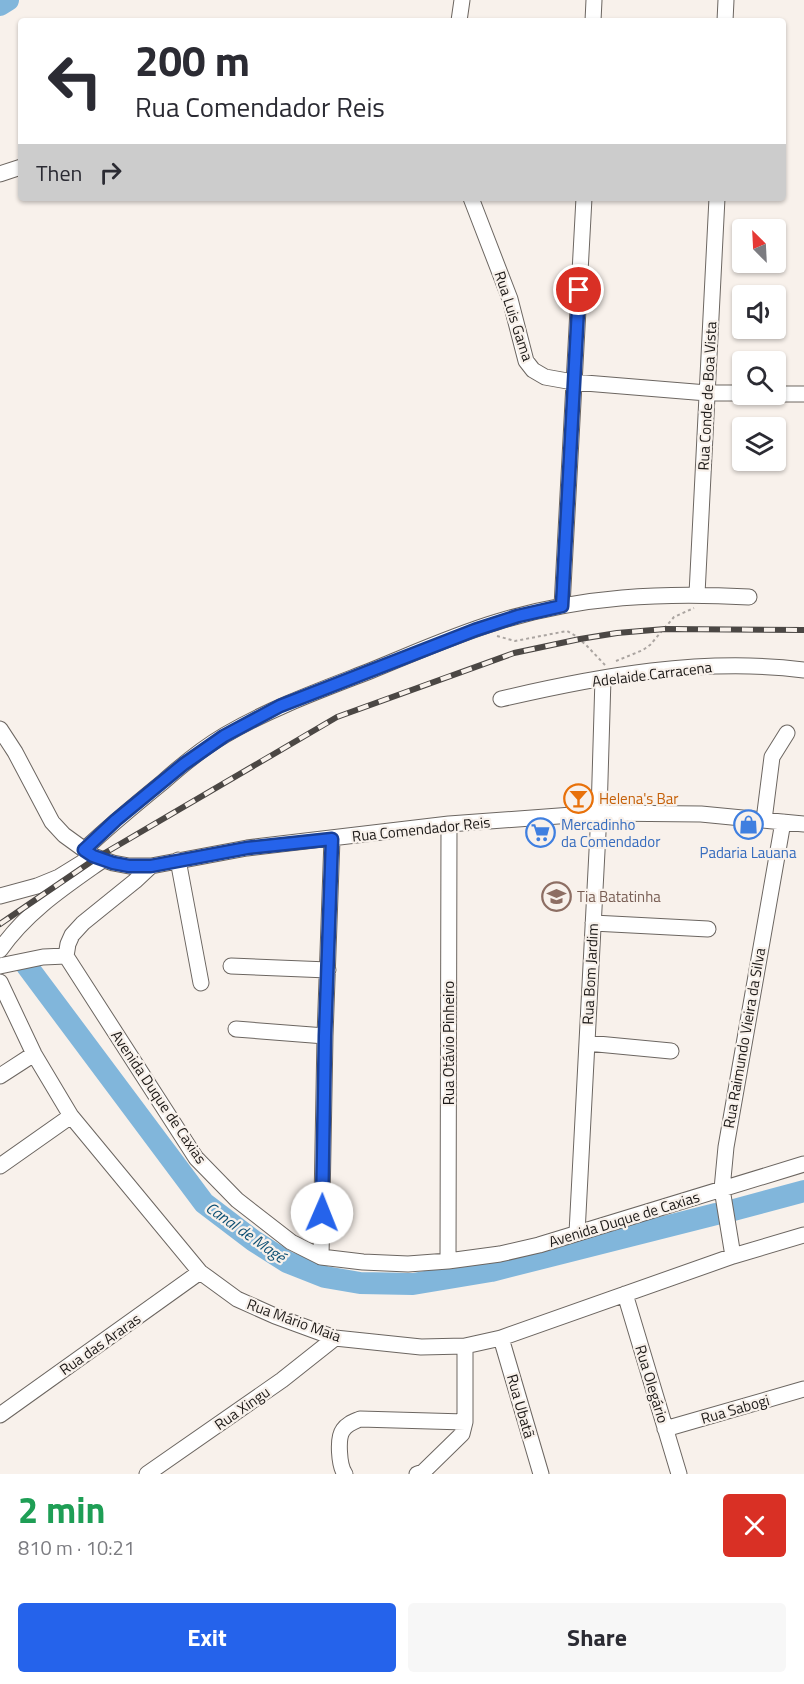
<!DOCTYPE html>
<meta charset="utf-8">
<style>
:root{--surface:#fff;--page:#f7f7f7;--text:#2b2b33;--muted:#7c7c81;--accent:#2563eb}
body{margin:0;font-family:"Titillium Web",sans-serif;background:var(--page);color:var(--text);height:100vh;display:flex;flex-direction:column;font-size:22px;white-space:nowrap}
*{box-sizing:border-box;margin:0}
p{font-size:20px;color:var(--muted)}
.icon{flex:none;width:33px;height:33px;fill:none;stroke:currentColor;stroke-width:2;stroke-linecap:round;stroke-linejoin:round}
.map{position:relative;height:1474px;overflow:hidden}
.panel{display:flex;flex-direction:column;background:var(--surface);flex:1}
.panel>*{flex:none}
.top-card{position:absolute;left:18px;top:18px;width:768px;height:183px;border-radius:6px;box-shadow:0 2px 4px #0004;background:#fff;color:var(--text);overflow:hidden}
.needle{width:39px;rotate:336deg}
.buttons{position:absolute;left:732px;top:219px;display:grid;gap:12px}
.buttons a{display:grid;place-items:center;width:54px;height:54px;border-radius:6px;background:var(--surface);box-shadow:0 2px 4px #0004;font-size:30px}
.pin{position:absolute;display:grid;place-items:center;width:51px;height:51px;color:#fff;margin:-26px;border:3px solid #fff;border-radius:50%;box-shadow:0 2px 6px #0007}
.me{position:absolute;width:66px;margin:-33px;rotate:1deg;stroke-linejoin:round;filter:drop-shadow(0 0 4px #0008)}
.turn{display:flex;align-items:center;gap:21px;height:126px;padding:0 18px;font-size:27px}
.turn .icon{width:78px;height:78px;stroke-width:2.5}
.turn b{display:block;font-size:42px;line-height:51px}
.then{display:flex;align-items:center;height:57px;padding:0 18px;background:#0003;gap:12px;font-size:22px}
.round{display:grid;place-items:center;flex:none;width:63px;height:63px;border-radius:6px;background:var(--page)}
.overview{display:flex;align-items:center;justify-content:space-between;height:102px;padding:0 18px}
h1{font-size:36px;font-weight:700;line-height:45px;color:#1e9e55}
.cta{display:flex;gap:12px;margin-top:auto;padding:12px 18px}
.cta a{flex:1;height:69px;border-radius:6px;background:var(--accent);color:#fff;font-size:24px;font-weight:700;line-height:69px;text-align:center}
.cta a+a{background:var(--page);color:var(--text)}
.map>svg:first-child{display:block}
</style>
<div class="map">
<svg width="804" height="1474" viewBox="0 0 804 1474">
<rect width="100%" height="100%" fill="#f8f1eb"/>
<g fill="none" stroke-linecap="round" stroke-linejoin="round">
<path stroke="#81b6db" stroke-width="22" d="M0 5 8 0
M27 966 204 1203 254 1241 287 1262 325 1277 360 1283 413 1284 491 1271 716 1214
M730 1211 804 1191"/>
<defs>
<path id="minor" d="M459 21 462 0
M593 21 594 0
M725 21 726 0
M0 174 21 167
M471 198 510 299 526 361 533 370 545 377 573 382 707 393H742
M776 394H804
M697 594 717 198
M562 606 584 198
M501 699C599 676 703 657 804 670
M0 729 15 752 52 822 64 835 93 856 113 863 129 866H151L247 848 449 824 599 813 701 814 804 824
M764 820 772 757 787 733
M84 850C109 826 136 804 163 782 182 765 203 748 225 735 271 708 321 690 370 671 412 654 454 635 497 622 580 596 664 592 749 597
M178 860 201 983
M151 866 135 881 83 923 72 935 68 944 66 956 196 1158 237 1200 291 1242 321 1257 363 1262 408 1264 448 1261 500 1254 539 1245 804 1164
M0 896 37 886 59 877 93 856
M593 923 708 929
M0 950C27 911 66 886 104 859
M0 966 43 957 66 956
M231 966 328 970
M0 982 34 1054 71 1116 200 1272 237 1299 275 1316 335 1338 421 1347 465 1346 501 1338 733 1256 804 1235
M236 1029 325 1036
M587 1043 671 1051
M0 1076 34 1054
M0 1166 71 1116
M577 1233 599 813 603 678
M733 1256 722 1189 726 1147 783 822
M321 1257 325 1036 332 839
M448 1261 449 824
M625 1294 679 1474
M501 1338 541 1474
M0 1415 200 1272
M665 1429 804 1389
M147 1474 282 1380 335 1338
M345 1474C339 1466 337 1438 343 1430 347 1424 353 1422 360 1419L465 1422
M417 1474 423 1472 462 1434 465 1422V1346"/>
</defs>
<use href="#minor" stroke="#6c6661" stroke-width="17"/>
<path stroke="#aba5a1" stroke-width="2" stroke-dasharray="3 3" stroke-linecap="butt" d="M497 636 515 641 567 631 576 636 587 646 605 665
M616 661 643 650 650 645 674 617 694 608"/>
<use href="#minor" stroke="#fff" stroke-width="15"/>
<defs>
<path id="rail" d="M0 924 98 857 337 717 514 653 580 639 617 633 665 629 804 630"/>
</defs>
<use href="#rail" stroke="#4b4744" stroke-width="6"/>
<use href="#rail" stroke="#f8f1eb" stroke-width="4" stroke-dasharray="11" stroke-linecap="butt"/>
</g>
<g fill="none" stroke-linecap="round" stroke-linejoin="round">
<defs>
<path id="route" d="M322 1213 325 1036 332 839 247 848 151 866H129L113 863 93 856 84 850 116 820 184 764 224 736 280 706 475 630 518 616 562 606 579 290"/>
</defs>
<use href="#route" stroke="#184099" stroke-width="15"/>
<use href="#route" stroke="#2563eb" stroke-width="10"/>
</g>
<defs>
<symbol id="bar-ring" viewBox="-11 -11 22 22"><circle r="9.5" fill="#f8f1eb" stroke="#e8710a" stroke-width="1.5"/><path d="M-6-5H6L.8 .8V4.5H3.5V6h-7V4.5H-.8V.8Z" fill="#e8710a"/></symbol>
<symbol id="shop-ring" viewBox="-11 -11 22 22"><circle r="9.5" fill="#f8f1eb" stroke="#3f7fe0" stroke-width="1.5"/><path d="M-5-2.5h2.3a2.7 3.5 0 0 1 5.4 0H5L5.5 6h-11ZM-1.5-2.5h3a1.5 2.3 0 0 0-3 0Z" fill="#3f7fe0"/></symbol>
<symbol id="supermarket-ring" viewBox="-11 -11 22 22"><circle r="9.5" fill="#f8f1eb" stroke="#3f7fe0" stroke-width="1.5"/><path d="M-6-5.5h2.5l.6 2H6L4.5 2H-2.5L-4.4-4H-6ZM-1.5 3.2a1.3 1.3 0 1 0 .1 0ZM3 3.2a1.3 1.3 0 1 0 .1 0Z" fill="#3f7fe0"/></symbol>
<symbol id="school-ring" viewBox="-11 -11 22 22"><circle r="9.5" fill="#f8f1eb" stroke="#8d6e63" stroke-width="1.5"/><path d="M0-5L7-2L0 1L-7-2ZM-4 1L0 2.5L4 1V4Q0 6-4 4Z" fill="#8d6e63"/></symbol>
</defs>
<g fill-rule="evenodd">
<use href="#bar-ring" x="562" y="782" width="33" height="33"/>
<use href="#shop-ring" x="732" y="808" width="33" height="33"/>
<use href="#supermarket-ring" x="524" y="816" width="33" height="33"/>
<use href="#school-ring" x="540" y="880" width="33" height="33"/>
</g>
<g text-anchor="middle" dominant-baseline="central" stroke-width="4.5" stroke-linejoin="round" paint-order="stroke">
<g font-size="15" fill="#1d1a18" stroke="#f8f1eb">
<text transform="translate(514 316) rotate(72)">Rua Luis Gama</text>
<text transform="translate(707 396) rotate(-87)">Rua Conde de Boa Vista</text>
<text transform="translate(652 674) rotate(-7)">Adelaide Carracena</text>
<text transform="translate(421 829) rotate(-6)">Rua Comendador Reis</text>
<text transform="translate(590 974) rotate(-87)">Rua Bom Jardim</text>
<text transform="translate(744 1038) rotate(-80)">Rua Raimundo Vieira da Silva</text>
<text transform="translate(448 1043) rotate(-90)">Rua Otávio Pinheiro</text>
<text transform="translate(159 1097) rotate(56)">Avenida Duque de Caxias</text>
<text transform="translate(624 1219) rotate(-17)">Avenida Duque de Caxias</text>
<text transform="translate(294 1320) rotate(20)">Rua Mário Maia</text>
<text transform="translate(100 1344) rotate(-35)">Rua das Araras</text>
<text transform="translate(652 1384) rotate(73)">Rua Olegário</text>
<text transform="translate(521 1406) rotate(74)">Rua Ubatã</text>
<text transform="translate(242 1408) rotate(-35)">Rua Xingu</text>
<text transform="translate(735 1409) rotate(-16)">Rua Sabogi</text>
</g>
<g font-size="15" fill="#c56008" stroke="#f8f1eb" text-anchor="start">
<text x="599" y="798">Helena's Bar</text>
</g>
<g font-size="15" fill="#366cbe" stroke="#f8f1eb" text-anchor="start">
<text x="561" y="824">Mercadinho<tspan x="561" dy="17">da Comendador</tspan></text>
<text x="748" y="852" text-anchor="middle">Padaria Lauana</text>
</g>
<g font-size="15" fill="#785e54" stroke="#f8f1eb" text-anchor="start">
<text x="577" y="896">Tia Batatinha</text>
</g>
<g font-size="16" font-style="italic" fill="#0e5074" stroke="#f8f1eb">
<text transform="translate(246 1232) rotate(35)">Canal de Magé</text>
</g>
</g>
</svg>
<div class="buttons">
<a><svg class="needle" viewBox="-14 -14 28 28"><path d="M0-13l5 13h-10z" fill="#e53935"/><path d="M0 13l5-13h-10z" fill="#7c7c81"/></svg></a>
<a><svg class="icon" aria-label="sound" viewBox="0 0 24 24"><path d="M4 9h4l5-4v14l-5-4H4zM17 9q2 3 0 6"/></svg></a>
<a><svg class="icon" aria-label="search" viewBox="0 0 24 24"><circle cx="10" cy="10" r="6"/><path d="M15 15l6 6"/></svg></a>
<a><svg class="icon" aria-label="layers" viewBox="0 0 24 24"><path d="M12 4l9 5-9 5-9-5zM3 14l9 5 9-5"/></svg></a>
</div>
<div class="pin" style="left:579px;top:290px;background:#d93025"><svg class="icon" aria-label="arrive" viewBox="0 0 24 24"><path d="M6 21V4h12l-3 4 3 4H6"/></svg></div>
<svg class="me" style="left:322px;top:1213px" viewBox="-20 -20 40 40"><circle r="19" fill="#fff"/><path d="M0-13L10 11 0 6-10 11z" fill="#2563eb"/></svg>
<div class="top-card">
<div class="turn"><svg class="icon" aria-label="left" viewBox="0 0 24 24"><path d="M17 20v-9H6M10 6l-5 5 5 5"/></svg><div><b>200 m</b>Rua Comendador Reis</div></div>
<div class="then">Then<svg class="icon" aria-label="right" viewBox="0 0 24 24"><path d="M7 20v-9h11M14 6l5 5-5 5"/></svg></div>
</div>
</div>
<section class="panel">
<div class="overview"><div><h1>2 min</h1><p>810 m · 10:21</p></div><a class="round" style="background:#d93025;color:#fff"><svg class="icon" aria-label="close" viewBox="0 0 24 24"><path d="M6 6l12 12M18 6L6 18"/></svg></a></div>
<div class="cta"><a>Exit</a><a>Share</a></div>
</section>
